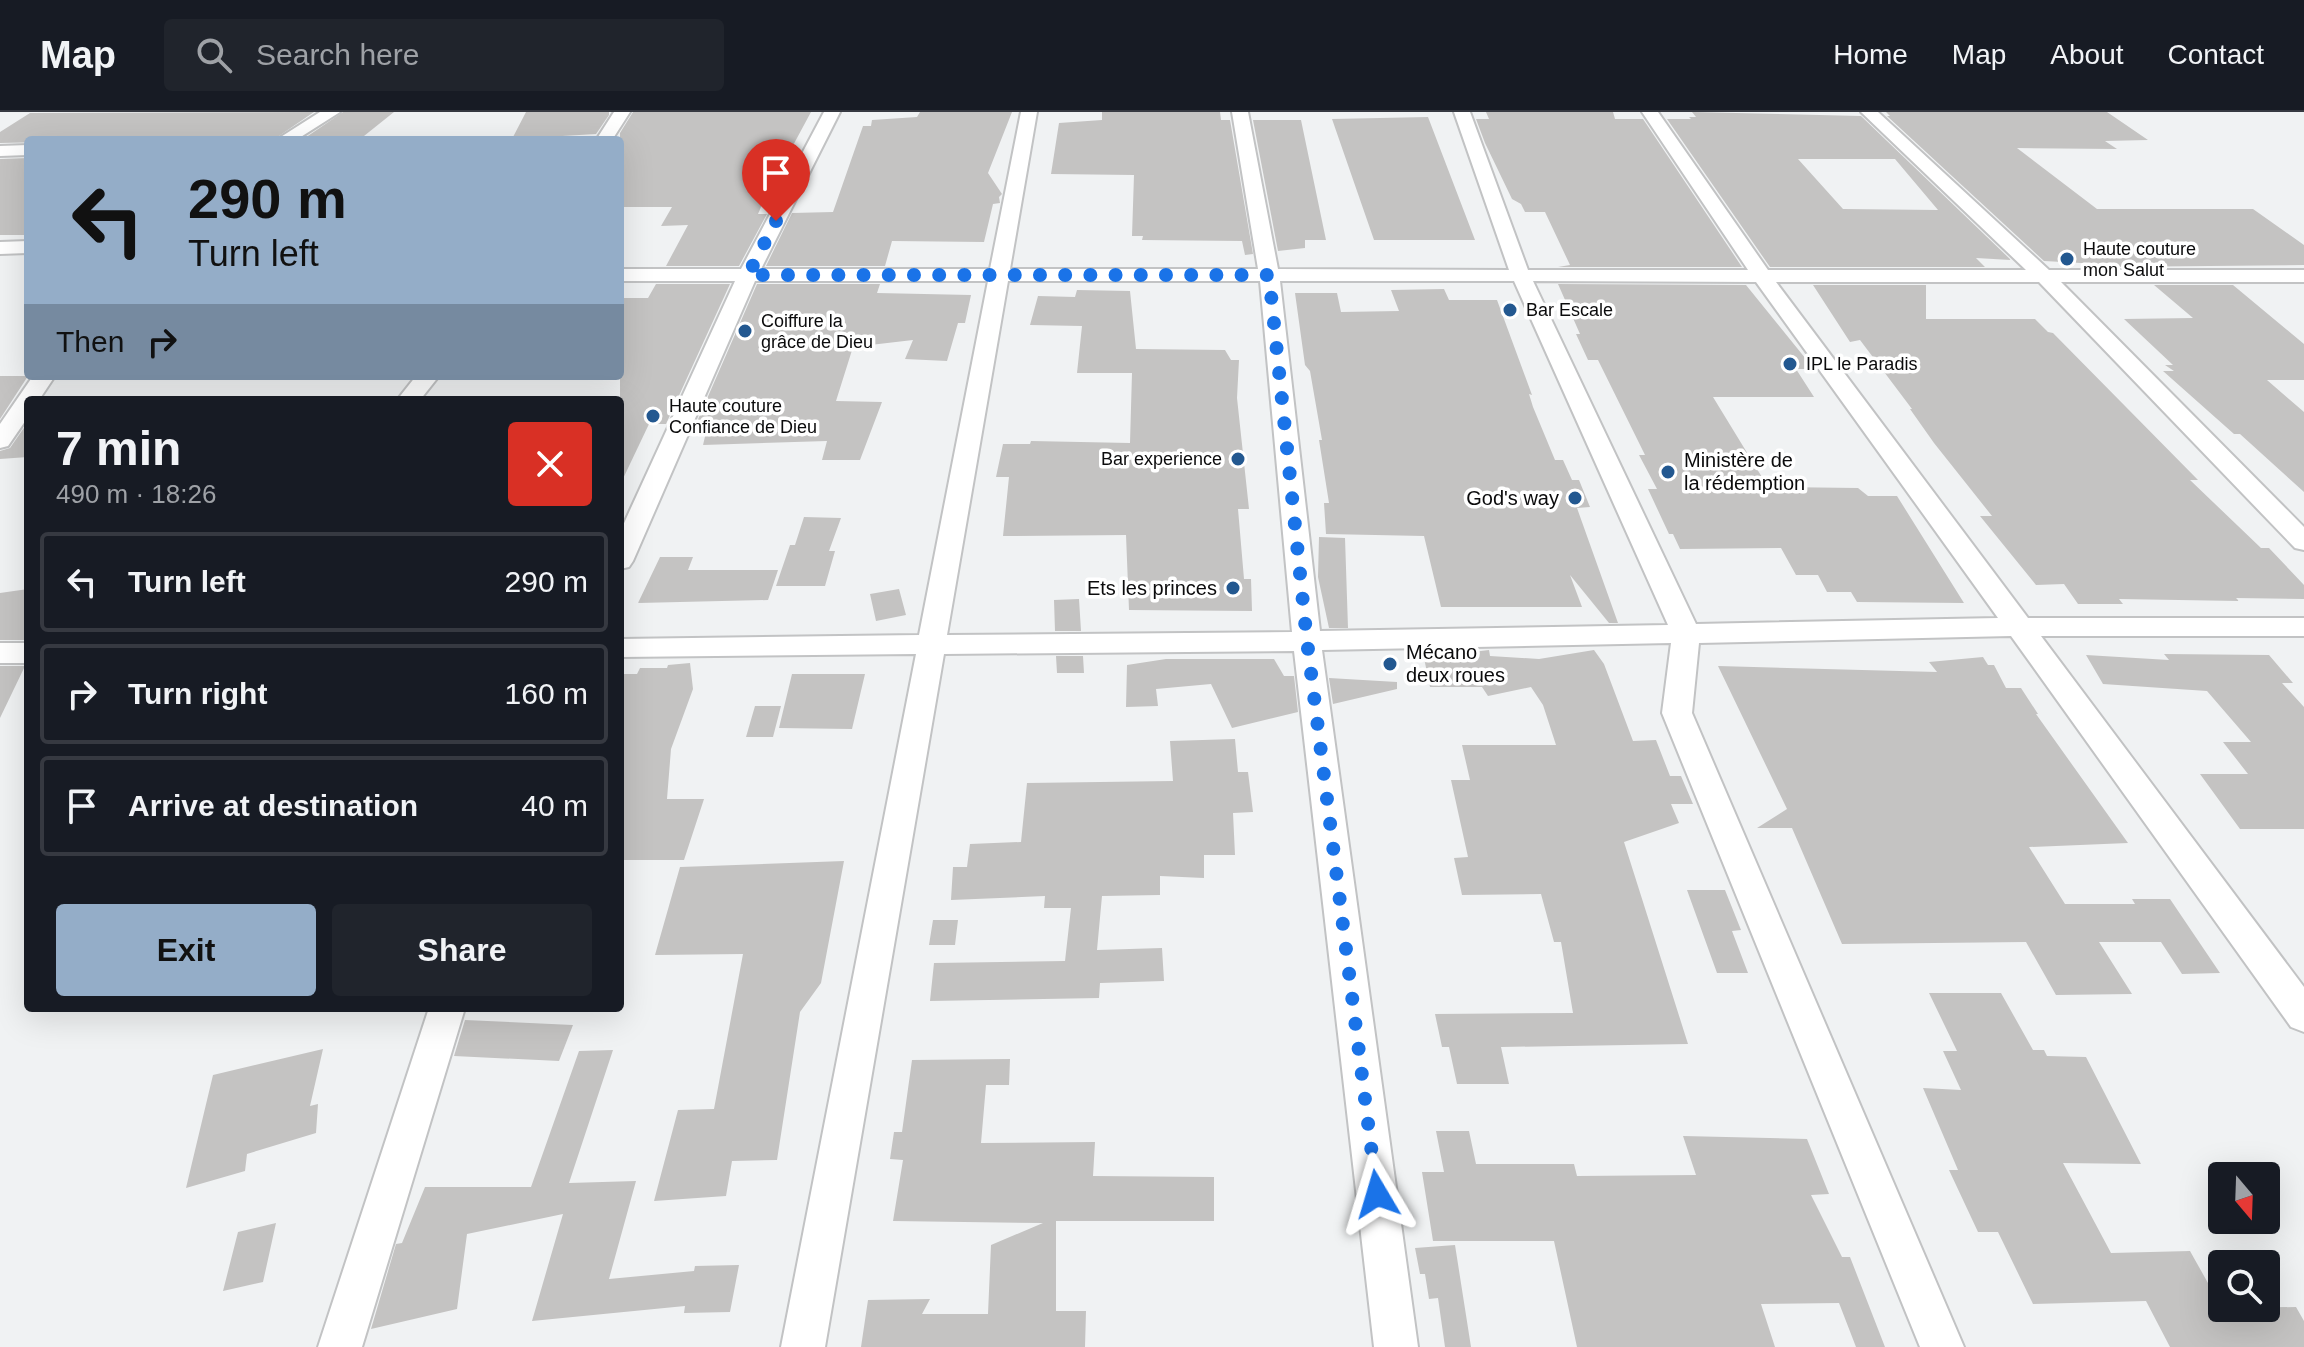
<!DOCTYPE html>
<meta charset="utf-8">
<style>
:root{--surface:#171b24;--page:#20242c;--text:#f1f3f6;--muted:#9ea1a6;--line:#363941;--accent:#94adc8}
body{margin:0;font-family:Helvetica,sans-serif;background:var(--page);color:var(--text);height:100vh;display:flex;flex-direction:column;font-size:30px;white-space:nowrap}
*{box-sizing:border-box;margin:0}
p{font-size:26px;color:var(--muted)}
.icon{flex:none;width:44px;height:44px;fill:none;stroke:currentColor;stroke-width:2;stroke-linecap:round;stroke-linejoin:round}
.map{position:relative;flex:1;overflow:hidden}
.sheet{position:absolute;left:24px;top:284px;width:600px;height:616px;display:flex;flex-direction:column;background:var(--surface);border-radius:8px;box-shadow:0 8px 32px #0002}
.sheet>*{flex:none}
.guide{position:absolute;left:24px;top:24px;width:600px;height:244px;border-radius:8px;box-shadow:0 8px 32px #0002;background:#94adc8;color:#111;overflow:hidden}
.needle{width:52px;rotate:161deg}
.tools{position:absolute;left:2208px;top:1050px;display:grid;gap:16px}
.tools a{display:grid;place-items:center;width:72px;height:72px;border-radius:8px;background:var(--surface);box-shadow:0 8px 32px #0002;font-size:40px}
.pin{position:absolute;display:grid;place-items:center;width:68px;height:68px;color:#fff;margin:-82px -34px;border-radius:50% 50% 50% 0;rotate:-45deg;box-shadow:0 0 8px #0007}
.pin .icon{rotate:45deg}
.me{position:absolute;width:88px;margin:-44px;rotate:353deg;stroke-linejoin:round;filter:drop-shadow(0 0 6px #0008)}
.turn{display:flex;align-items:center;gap:28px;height:168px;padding:0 32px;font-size:36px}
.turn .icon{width:104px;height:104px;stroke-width:2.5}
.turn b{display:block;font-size:56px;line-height:68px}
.then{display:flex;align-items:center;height:76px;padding:0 32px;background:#0003;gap:16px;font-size:30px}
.round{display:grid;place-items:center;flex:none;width:84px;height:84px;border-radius:8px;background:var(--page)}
.overview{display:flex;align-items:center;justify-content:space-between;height:136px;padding:0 32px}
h1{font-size:48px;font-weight:700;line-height:60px}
.primary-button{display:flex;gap:16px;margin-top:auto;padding:16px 32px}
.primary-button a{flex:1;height:92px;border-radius:8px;background:var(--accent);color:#111;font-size:32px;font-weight:700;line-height:92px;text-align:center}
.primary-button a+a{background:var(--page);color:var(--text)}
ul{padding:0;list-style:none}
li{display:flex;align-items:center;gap:24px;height:100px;margin:0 16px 12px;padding:0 16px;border:4px solid var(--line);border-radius:8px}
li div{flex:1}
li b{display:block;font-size:30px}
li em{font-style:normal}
header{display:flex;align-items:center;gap:48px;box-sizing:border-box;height:112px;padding:0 40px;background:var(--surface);border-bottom:2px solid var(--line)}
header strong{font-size:38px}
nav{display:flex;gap:44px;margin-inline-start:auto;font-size:28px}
.search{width:560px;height:72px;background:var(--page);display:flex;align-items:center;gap:20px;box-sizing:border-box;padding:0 28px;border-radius:8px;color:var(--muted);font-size:30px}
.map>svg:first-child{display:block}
</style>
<header>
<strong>Map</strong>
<div class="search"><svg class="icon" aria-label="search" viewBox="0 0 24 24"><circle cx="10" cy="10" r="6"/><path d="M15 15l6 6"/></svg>Search here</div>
<nav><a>Home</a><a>Map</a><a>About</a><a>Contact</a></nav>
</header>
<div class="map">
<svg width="2304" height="1235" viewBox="0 0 2304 1235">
<rect width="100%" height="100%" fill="#f0f2f3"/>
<path fill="#c4c3c2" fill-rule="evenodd" d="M314 0 273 28H256L260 25 0 31V20L30 1Z
M343 0H394L359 28H302Z
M526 0H609V3L596 22 512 27Z
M633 0H811L790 39 780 50 758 102H767L739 154H666L688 113 661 114 672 95H620V21Z
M920 0H1012L988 61 1002 82 999 85 1000 91 993 92 984 130 892 129 885 154H766L792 101 833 100 863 14H871L872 8 917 5Z
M1102 0H1220L1221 8H1230L1253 142 1245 143 1242 129 1142 128 1143 124H1132L1134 63 1051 62 1059 11 1102 8Z
M1486 0H1613L1615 7H1643L1742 155H1558L1570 153 1545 100H1525L1521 92 1512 87 1485 31 1476 7H1489Z
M1692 0 1861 4 2011 148 1976 146 1985 155H1770L1667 7H1691L1689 5H1696ZM1798 47H1895L1938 98 1843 97Z
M1886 0H2107L2148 28 2105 29 2117 37 2017 36 2097 97H2253L2304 133V153L2103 155 2100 152 2044 149 1887 4H1890Z
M1428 5 1475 128H1374L1332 7Z
M1253 8H1301L1326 128H1305V136L1278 139Z
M28 46V123H0V47Z
M656 172H730L666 312H649L620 373V186H648Z
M757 172H880L877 181 971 183 965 211H958L947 249 905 247 913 228 853 235 836 289 882 290 860 348H822L827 329 703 333 708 312H696Z
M1558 172 1746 173 1814 257H1796L1814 285H1713L1768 375 1858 376 1868 384H1897L1964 491 1857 490 1851 480H1827L1818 463H1796L1781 436 1680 437 1673 422H1669L1648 377H1657L1639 343H1645L1598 248H1588L1576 222H1580Z
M1813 173H1926V207H2035L2048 220 2053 221 2198 368H2190L2261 436H2269L2304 473V487L2236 486 2239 489 2119 487 2123 492H2078L2064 472 2036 473 1980 404H1992L1934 331 1910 297H1912L1860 228 1850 230Z
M2154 173H2233L2304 232V268H2267L2304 300V380L2240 322H2234L2163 259H2174L2165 253H2173L2124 207 2193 206Z
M1444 177 1449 188H1497L1532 283 1529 282 1533 295 1555 348H1563L1572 368H1579L1590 395 1577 396 1618 511H1609L1570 463 1582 495H1441L1424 424 1326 422 1324 391H1329L1319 328H1322L1310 259 1305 253 1295 181H1337L1341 200 1399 199 1391 178Z
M1077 178 1130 179 1136 237 1225 238 1231 248H1239L1237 286 1249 397H1238L1244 467H1251L1252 499 1129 498 1126 423 1003 424 1009 365H996L1003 332H1030L1031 329 1130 331 1132 261H1077L1082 214 1030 213 1038 184 1075 185Z
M0 264H28L0 307Z
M28 310V345L0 347V339L10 336Z
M804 405 841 406 829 439H835L825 474H776L790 433H795Z
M1319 425 1345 426 1348 516H1329L1318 465Z
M660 445H693L688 458H778L768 488 638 491Z
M28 477V528H0V481Z
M899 477 906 503 876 509 870 482Z
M1079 487 1081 519H1055L1054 488Z
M1489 538 1490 544 1539 547 1594 538 1604 552 1633 629 1656 628 1670 664H1681L1693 692H1671L1679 711 1624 730 1688 932 1501 935 1509 972H1457L1449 935H1442L1435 902 1573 901 1561 830H1554L1541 782 1462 783 1454 746 1468 745 1451 668H1470L1462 633H1556L1543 593 1531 575 1488 584 1482 575H1430L1424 546Z
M2164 542 2269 543 2293 571H2282L2304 595V717H2240L2200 662H2248L2223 630H2251L2207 579 2103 572 2086 543 2169 548Z
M1056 544H1083L1084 561H1057Z
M1983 545 1988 553H1994L2006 576H2021L2038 602H2036L2128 731 2029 735 2065 792H2135L2132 787H2170L2220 861 2182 862 2161 830H2099L2132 882 2056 883 2026 830 1842 832 1792 716H1757L1787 697 1718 554 1937 560 1929 550Z
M1166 547H1274L1284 564H1294L1298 600 1232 616 1211 572 1156 577 1158 594 1126 595 1127 553Z
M690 551 693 577 671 637 667 687H704L684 748H620V562H637L640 556H667L668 553Z
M0 554H25L0 606Z
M792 562H865L852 617 779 616Z
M1329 566 1397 570V577L1333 592Z
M755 594H781L773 625H746Z
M1235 627 1238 660H1248L1253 700 1233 701 1235 743H1204V766L1160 764V783L1102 784 1097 838 1162 836 1164 869 1100 871 1099 886 930 889 934 851 1065 849 1071 796H1044L1045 784 951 788 953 755H967L970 732 1021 730 1027 671 1173 669 1170 629Z
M844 749 821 871 800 900 777 1048 732 1049 726 1084 654 1089 678 998 714 997 743 842 655 843 680 755Z
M1687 778H1725L1741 818 1732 819 1748 861H1717Z
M933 808H958L955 833H929Z
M1929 881H2001L2033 938H2044L2047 944 2086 945 2141 1052 2063 1051 2111 1141 2190 1139 2222 1196 2296 1195 2304 1209V1235H2170L2146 1189 2033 1192 1998 1120H1978L1949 1058H1958L1923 976 1961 978 1943 939H1957Z
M465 908 573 913 559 949 454 944Z
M323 937 310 994 318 992 316 1021 247 1042 245 1059 186 1076 213 963Z
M613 938 569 1071 636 1069 609 1167 694 1159 695 1154 739 1153 730 1200 684 1201 685 1194 532 1209 563 1102 467 1122 457 1197 371 1217 396 1132 402 1131 425 1075H531L579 939Z
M1010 947 1009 973H986L981 1031 1095 1030 1093 1064 1214 1065V1109H1056V1199H1086L1085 1235H861L868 1188 930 1187 922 1202H988L991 1133 1043 1111 893 1109 903 1048 890 1047 894 1020H902L912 948Z
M1436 1019H1469L1476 1052H1574L1577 1064 1696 1063 1683 1024 1807 1027 1829 1082 1811 1083 1842 1145H1850L1885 1235H1856L1839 1191 1761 1192 1775 1235H1577L1554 1129H1433L1422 1060H1444Z
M276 1111 263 1170 223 1179 238 1120Z
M1455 1133 1471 1235H1445L1438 1186 1429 1187 1425 1162H1420L1415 1136Z"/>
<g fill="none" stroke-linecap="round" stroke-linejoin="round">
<defs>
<path id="street" d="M320 0H340L296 28H276Z
M614 0H630L612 28H596Z
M824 0H840L761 157H990L1021 0H1037L1010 157H1258L1232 0H1248L1278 157 1509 158 1454 0H1470L1528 158H1748L1642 0H1658L1768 158H2026L1861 0H1878L2049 158H2304V170H2061L2304 415V438L2295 436 2039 170H1776L2028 506H2304V524H2041L2304 875V920L2291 915 2011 524 1699 531 1692 601 1964 1235H1920L1662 601 1671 531 1322 538 1418 1235H1374L1294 539 944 542 825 1235H781L916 542 620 545V527L919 523 988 169H755L633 449 629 455 620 457V420L735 169H620V157H741ZM1008 169H1260L1292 520 947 523ZM1280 169H1514L1668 513 1320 519ZM1533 169 1756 170 1998 506 1696 512Z
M28 33V43L0 44V34Z
M28 129V141L0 142V130Z
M33 264H55L39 288H28V305L8 334 0 336V312Z
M416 264H439L420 288H397Z
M0 531H28V551H0Z
M429 896H465L362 1235H318Z"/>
</defs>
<use href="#street" stroke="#c2c3c4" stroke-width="4"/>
<use href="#street" fill="#fff" fill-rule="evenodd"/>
</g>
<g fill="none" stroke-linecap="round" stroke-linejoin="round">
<path stroke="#1a73e8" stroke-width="14" stroke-dasharray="0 25.2" d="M776 109 748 163H1269L1307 529 1377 1082"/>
</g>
<g fill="#235890" stroke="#fff" stroke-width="3">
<circle cx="2067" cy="147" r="8"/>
<circle cx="1510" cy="198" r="8"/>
<circle cx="745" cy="219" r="8"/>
<circle cx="1790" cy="252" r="8"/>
<circle cx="653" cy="304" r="8"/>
<circle cx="1238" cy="347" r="8"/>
<circle cx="1668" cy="360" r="8"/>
<circle cx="1575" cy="386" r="8"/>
<circle cx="1233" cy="476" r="8"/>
<circle cx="1390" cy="552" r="8"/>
</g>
<g text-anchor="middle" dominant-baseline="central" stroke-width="7" stroke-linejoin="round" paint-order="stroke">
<g font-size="18" fill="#0b0b0c" stroke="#fff" text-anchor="start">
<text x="2083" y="137">Haute couture<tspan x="2083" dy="21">mon Salut</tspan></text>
<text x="1526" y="198">Bar Escale</text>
<text x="761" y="209">Coiffure la<tspan x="761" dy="21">grâce de Dieu</tspan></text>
<text x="1806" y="252">IPL le Paradis</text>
<text x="669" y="294">Haute couture<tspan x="669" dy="21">Confiance de Dieu</tspan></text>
<text x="1222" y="347" text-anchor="end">Bar experience</text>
</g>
<g font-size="20" fill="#0b0b0c" stroke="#fff" text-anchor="start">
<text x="1684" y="348">Ministère de<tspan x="1684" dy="23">la rédemption</tspan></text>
<text x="1559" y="386" text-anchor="end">God's way</text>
<text x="1217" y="476" text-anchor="end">Ets les princes</text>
<text x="1406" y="540">Mécano<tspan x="1406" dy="23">deux roues</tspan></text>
</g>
</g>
</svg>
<div class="tools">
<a><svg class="needle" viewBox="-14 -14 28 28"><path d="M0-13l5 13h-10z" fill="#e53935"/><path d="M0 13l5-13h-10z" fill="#9ea1a6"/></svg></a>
<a><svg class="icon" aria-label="search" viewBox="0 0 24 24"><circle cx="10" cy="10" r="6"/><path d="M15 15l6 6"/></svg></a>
</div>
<div class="pin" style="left:776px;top:109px;background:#d93025"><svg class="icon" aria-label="arrive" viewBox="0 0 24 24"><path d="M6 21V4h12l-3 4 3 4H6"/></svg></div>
<svg class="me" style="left:1377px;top:1082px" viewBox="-20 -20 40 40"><path d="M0-17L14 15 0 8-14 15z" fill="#1a73e8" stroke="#fff" stroke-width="4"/></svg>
<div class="guide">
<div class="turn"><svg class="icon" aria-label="left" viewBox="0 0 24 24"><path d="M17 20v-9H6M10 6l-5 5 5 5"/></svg><div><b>290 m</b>Turn left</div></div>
<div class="then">Then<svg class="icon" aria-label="right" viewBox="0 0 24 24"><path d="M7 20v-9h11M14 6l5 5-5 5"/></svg></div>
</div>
<section class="sheet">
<div class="overview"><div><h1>7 min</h1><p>490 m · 18:26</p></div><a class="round" style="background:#d93025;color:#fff"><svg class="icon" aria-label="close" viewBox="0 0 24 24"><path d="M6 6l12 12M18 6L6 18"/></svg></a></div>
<ul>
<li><svg class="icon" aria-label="left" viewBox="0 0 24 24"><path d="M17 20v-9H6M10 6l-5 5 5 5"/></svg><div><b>Turn left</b></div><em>290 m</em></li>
<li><svg class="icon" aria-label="right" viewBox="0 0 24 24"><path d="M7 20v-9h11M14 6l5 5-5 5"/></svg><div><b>Turn right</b></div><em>160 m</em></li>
<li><svg class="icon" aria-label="arrive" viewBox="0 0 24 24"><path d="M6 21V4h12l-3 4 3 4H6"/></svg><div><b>Arrive at destination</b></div><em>40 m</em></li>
</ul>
<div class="primary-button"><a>Exit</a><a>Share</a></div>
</section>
</div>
